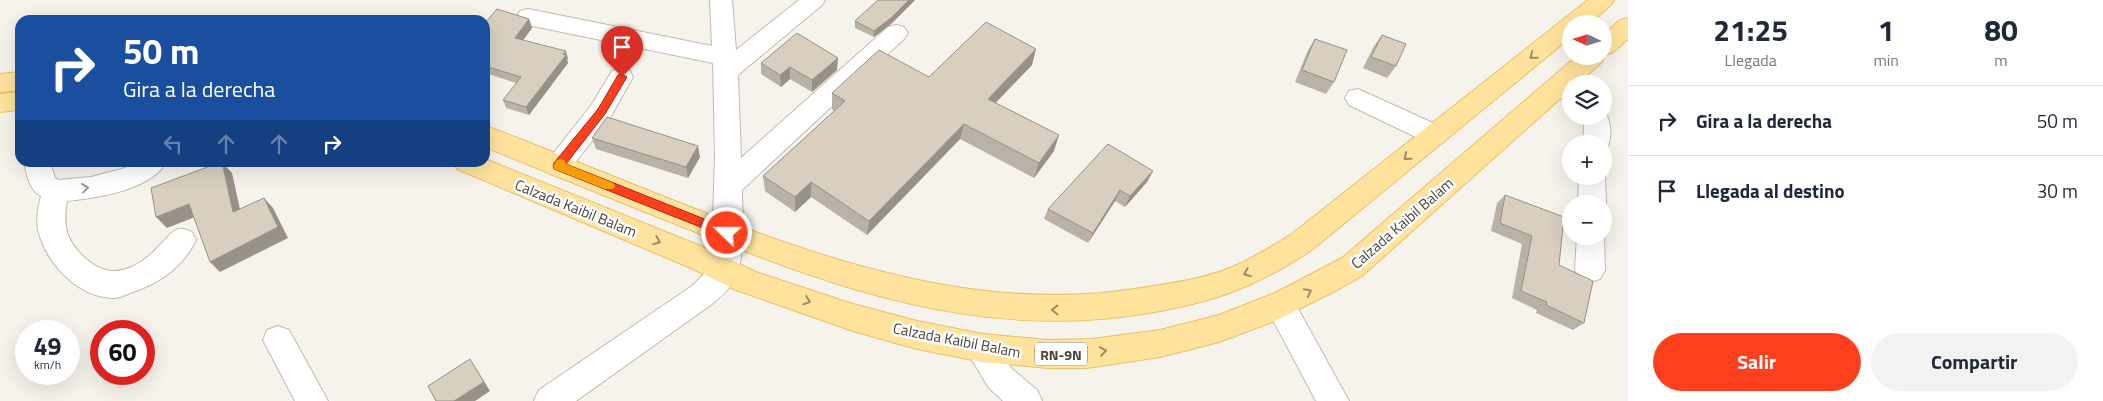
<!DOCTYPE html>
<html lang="es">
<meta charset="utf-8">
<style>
:root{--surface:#fff;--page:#f2f2f3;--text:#1f2937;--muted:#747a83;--line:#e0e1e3;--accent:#fc3f1d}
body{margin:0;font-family:"Titillium Web",sans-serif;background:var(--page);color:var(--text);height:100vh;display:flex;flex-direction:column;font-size:19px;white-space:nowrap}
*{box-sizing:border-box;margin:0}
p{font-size:16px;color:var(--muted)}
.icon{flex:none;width:28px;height:28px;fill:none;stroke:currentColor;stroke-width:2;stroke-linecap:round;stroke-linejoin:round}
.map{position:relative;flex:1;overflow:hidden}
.side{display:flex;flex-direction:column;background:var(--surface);width:475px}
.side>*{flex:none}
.hud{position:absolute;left:15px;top:15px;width:475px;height:152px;border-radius:15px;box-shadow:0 5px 20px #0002;background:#1a4fa0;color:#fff;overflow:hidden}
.needle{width:32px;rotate:274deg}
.controls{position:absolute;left:1562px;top:15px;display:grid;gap:10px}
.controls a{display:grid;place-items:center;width:50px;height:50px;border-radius:50%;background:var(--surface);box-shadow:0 5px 20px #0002;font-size:25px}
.speed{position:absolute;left:15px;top:320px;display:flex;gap:10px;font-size:25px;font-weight:700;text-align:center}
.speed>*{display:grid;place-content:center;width:65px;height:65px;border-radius:50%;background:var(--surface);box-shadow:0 5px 20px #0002;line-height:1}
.speed small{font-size:12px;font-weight:400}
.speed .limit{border:8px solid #d22;background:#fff;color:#111}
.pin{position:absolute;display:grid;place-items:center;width:42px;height:42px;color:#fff;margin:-51px -21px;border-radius:50% 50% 50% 0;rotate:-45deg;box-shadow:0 0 5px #0007}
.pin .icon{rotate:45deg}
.me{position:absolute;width:55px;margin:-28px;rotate:292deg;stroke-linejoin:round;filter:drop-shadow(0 0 4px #0008)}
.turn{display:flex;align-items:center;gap:18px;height:105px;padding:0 25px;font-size:22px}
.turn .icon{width:65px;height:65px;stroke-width:2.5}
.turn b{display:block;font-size:35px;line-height:42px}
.lanes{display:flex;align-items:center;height:48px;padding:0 25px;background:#0003;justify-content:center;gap:25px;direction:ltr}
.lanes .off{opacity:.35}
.eta{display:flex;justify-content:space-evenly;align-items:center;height:85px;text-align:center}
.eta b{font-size:30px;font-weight:700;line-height:35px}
.button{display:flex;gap:10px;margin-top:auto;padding:10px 25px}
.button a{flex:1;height:58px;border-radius:30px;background:var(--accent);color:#fff;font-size:20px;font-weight:700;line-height:58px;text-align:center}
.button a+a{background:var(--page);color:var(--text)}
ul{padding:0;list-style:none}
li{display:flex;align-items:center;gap:15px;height:70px;padding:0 25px;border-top:1px solid var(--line)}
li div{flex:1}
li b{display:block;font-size:19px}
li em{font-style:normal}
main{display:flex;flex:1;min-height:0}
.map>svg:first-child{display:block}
</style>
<main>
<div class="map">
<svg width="1628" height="401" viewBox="0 0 1628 401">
<rect width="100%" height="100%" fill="#f6f3ec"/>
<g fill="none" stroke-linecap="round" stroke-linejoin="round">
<defs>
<path id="minor" d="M710 0H732L736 50 799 0H825L822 5 738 75 741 158 888 27 896 25 904 27 908 33 904 39 742 190C742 220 748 258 731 285 726 292 719 298 712 304L576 401H534L539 390 692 286 710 268 712 250 715 155 713 63 528 25 520 23 516 17 520 11 528 9 712 46Z
M621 68 630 71 633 77 610 118 567 173 558 177 549 173 545 166 549 159 592 104 612 71Z
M1558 78 1573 84H1571V103L1549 93 1546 87 1549 81Z
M1358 89 1444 128 1448 135 1444 142 1435 145 1426 142 1349 105 1345 98 1349 91Z
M1604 109C1611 121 1614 141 1604 152V144H1583L1584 127 1582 116H1604Z
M24 162H50L55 178 59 180 91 177 125 168 132 162H166C152 190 96 198 67 201 65 213 64 224 68 235 73 247 83 258 93 264 117 281 143 264 160 245 165 241 169 234 174 231 181 227 185 229 192 232L196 240C183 267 160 283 133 292 127 294 120 298 114 298 78 298 46 263 38 230 36 219 38 207 41 196 29 190 27 175 24 162Z
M1604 173 1605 176 1606 204 1604 208V204H1578L1579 176H1604Z
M1604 233 1605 270 1600 279 1590 282 1580 279 1575 270 1577 236H1604Z
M1280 292 1291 296 1349 401H1316L1265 305 1269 296Z
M278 326 289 330 328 401H295L263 340 267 330Z
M979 333 990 337 1011 368 1037 390 1042 401H1003L989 388 964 347 968 337Z"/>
<path id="major" d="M1588 0H1614L1611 5 1589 24H1571V37L1313 249C1256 288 1211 303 1143 314 979 340 838 289 688 229 620 202 553 175 485 147V126C521 138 557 154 592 168 764 236 945 318 1134 289 1166 284 1200 280 1230 268 1252 259 1273 246 1293 233Z
M1628 18V39L1612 53 1605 55 1602 62 1577 84H1571V89L1362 276 1341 288 1275 321 1219 342 1160 357 1087 368H1048L983 362 917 349 853 331 736 290 693 269 457 169 453 162H485V159L713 251 756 272 853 304 917 321 983 334 1048 340 1092 339 1160 330 1219 315 1277 292 1342 258 1577 56H1604V34L1620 20Z
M20 72V90L0 92V74Z
M20 92V110L0 112V94Z"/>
</defs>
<use href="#minor" stroke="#c2bbae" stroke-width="2"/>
<use href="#major" stroke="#e6c16a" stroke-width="2"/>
<use href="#minor" fill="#fff" fill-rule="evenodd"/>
<use href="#major" fill="#ffe39c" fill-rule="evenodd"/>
</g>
<path fill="#bab2a6" d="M878 0H915L891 24 874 37 855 28V21Z
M529 19 532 28 523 40 568 59 567 60 568 63 529 115 506 108 503 100 516 83 485 73V23Z
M1382 35 1396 66 1387 78 1363 68 1374 46Z
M1315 39 1334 82 1326 94 1295 82 1308 50Z
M761 63 837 70 812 92 790 79 781 87 761 74Z
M1032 65 995 103 1054 151 1034 178 960 139 867 235 811 197 795 212 765 191 763 176 834 111 832 109V93L929 77Z
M592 138 700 157 688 178 596 149Z
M1153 171 1147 182 1125 207 1115 201 1088 243 1044 219 1048 209Z
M1505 195 1559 265 1584 323 1573 330 1536 313 1537 310 1512 298 1522 244 1491 231 1497 203Z"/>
<path fill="#979187" d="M909 0H915L891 24 874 37V31Z
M529 19 532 28 518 47 515 38Z
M1036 49 1032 65 984 115 988 99Z
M566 51 568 59 567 60 568 63 529 115 526 107Z
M838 58 837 70 812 92V80Z
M790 67V79L781 87 780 75Z
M964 124 960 139 867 235 869 221Z
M1059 135 1054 151 1034 178 1039 163Z
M698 146 700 157 688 178 686 167Z
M222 162 232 173 243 223 233 212Z
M1153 171 1147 182 1125 207 1130 196Z
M811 182V197L795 212V197Z
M1120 190 1115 201 1088 243 1093 233Z
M264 198 273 208 288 238 220 272 210 262Z
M189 204 200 215 167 228 156 217Z
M470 359 490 391 475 401H454Z"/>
<path fill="#d8cfc1" stroke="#979187" d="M878 0H909L891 18 874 31 855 21Z
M497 9 529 19 515 38 566 51 563 54 566 55 526 107 503 100 521 77 485 66V23Z
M986 22 1036 49 988 99 1059 135 1039 163 964 124 869 221 811 182 795 197 763 176 845 101 832 93 879 50 929 77Z
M797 33 838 58 812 80 790 67 780 75 761 63Z
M1382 35 1406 44 1396 66 1371 57Z
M1315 39 1347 50 1334 82 1302 70Z
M607 117 698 146 686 167 592 138Z
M1108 144 1153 171 1130 196 1120 190 1093 233 1048 209Z
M221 162H222L233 212 264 198 278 227 210 262 189 204 156 217 151 188Z
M1505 195 1564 217 1559 265 1593 281 1584 323 1546 305 1547 302 1521 291 1532 236 1500 223Z
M470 359 484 382 454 401H436L428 386Z"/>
<defs><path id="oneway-chevron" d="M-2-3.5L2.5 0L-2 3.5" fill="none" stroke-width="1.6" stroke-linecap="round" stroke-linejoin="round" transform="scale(1.25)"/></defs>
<g stroke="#9c8c66">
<use href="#oneway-chevron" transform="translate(1533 56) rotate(141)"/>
<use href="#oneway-chevron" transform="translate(1407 157) rotate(141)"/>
<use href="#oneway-chevron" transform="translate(657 241) rotate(22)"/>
<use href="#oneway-chevron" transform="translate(1247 273) rotate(158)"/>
<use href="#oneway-chevron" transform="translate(1308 292) rotate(-27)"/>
<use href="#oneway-chevron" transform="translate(807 301) rotate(19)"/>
<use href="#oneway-chevron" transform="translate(1055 310) rotate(179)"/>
<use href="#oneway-chevron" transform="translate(1103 351) rotate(-8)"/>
</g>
<use stroke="#9c9892" href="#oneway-chevron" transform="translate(85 188) rotate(-7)"/>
<path fill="#fc3f1d" stroke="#a42913" d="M622 74 627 77 605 114 566 164 732 230 733 233 732 236H723L554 169 553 166 554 163 598 109 618 75Z"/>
<path fill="#f59e0b" d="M561 159 564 160 566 164 613 183 615 186 613 189H605L554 169 553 166 557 160Z"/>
<g text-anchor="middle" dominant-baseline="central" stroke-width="5" stroke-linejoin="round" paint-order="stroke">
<rect fill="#fff" stroke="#817c74" stroke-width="1" x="1035" y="342.5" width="52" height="23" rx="4"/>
<g font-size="14" font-weight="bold" fill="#4b4439">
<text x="1061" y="354">RN-9N</text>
</g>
<g font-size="15" fill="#4b4439" stroke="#fff">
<text transform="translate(576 208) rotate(22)">Calzada Kaibil Balam</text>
<text transform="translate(1402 223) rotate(-41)">Calzada Kaibil Balam</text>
<text transform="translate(957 340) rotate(11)">Calzada Kaibil Balam</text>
</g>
</g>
</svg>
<div class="controls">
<a><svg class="needle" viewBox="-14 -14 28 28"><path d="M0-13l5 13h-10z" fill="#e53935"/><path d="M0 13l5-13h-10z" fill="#747a83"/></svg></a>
<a><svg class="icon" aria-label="layers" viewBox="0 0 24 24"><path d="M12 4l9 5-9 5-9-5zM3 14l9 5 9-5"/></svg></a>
<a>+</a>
<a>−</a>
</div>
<div class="speed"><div>49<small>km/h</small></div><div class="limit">60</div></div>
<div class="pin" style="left:622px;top:77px;background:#d93025"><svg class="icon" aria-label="arrive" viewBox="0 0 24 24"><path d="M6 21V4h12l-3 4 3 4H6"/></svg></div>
<svg class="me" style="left:727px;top:233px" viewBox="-20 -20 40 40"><circle r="17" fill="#fc3f1d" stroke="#fff" stroke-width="3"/><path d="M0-11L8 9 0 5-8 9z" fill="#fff"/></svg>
<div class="hud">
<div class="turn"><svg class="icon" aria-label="right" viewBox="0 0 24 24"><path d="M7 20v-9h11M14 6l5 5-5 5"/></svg><div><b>50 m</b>Gira a la derecha</div></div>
<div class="lanes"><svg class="icon off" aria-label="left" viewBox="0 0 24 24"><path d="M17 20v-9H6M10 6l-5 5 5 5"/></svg><svg class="icon off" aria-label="ahead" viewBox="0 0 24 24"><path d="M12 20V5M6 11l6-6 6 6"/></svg><svg class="icon off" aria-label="ahead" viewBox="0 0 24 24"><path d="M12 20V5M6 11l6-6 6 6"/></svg><svg class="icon" aria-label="right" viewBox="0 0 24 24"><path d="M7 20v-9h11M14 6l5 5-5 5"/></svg></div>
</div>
</div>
<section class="side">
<div class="eta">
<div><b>21:25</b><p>Llegada</p></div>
<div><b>1</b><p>min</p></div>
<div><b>80</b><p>m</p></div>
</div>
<ul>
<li><svg class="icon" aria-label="right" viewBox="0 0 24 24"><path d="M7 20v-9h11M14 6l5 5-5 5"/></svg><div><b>Gira a la derecha</b></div><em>50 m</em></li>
<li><svg class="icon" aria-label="arrive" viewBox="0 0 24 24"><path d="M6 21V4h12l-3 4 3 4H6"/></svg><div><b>Llegada al destino</b></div><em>30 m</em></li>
</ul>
<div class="button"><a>Salir</a><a>Compartir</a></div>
</section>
</main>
